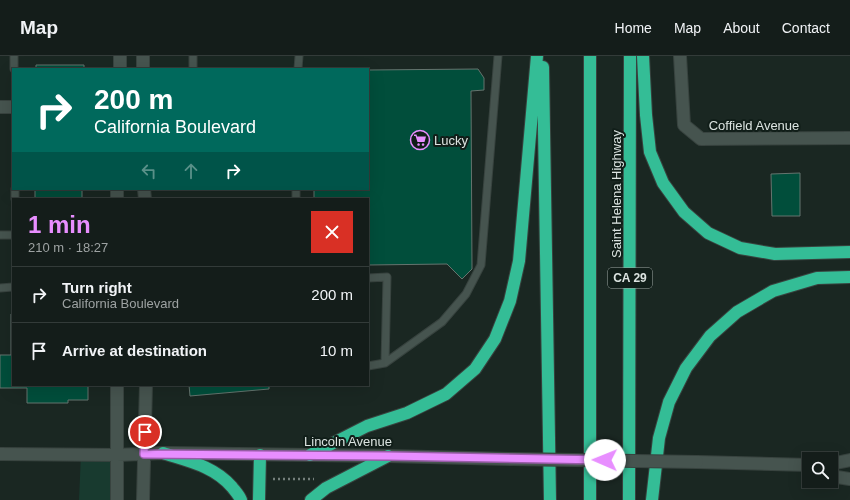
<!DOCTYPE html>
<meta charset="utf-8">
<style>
:root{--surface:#141d1a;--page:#1d2623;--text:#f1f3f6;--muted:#9da2a2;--line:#333b39;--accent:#e88eff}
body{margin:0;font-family:Helvetica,sans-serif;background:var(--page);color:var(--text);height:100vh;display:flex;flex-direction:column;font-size:15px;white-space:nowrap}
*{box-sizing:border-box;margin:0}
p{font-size:13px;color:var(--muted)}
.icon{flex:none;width:22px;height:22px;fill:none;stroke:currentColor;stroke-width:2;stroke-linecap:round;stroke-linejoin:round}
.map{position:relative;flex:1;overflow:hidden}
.side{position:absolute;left:12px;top:142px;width:357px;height:188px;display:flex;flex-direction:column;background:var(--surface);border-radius:0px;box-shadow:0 4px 16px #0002,0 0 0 1px var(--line)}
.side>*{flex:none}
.banner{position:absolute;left:12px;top:12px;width:357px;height:122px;border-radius:0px;box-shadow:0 4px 16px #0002,0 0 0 1px var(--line);background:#00695c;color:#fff;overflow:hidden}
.tools{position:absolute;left:802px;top:396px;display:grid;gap:8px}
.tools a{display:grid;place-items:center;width:36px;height:36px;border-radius:0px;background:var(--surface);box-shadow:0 4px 16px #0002,0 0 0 1px var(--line);font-size:20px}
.pin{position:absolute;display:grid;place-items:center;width:34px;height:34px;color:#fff;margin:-17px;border:2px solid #fff;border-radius:50%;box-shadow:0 1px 4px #0007}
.me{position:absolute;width:44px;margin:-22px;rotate:271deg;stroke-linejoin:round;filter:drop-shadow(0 0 3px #0008)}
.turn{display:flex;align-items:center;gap:14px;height:84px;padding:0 16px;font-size:18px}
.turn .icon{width:52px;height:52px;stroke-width:2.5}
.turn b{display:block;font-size:28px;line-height:34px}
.lanes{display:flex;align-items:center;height:38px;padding:0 16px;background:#0003;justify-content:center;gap:20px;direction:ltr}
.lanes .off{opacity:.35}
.round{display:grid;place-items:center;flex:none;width:42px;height:42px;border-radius:0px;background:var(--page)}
.headline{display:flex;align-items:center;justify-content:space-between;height:68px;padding:0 16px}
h1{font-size:24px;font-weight:700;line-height:30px;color:var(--accent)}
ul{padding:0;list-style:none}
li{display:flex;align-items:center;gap:12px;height:56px;padding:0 16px;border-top:1px solid var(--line)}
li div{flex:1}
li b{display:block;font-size:15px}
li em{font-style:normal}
header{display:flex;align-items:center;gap:24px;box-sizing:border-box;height:56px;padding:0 20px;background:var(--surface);border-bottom:1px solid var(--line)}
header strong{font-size:19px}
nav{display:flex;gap:22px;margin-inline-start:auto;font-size:14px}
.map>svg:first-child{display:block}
</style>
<header>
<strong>Map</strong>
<nav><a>Home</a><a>Map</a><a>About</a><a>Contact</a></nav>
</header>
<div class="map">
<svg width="850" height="444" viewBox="0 0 850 444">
<rect width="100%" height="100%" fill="#1a2722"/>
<path fill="#183a2f" d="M81 398 117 399V444H79Z"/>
<path fill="#014e3b" stroke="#65746e" d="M36 9H84V13H36Z
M478 13 484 22V34L471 35 472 213 462 223 447 208 368 209V143H314V133H368V14Z
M800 117V160H772L771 118Z
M35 133H82V143H35Z
M11 258H13V329H88V344H68V347H27V332H0V299H11Z
M189 329H269V333L190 340Z"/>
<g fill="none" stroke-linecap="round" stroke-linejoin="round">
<defs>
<path id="lane" d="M14 0V13
M193 13V0
M298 13 299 0
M15 133V143
M296 143V133
M0 179H13
M368 222 387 221 385 307
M0 232 13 231
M368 310 385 307 442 266 466 238 481 209 498 0"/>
<path id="street" d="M680 0 684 69 701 83 850 82
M0 51H13"/>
<path id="secondary" d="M143 0V13
M120 13V0
M144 133 145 143
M117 143V133
M0 398 117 399 163 397 388 400 513 403
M697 406 809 409
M831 408 850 404
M831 420 850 423
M117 444V329
M143 444 146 329"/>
<path id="highway" d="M643 0 646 59 650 96 663 127 684 156 708 177 740 192 775 198 850 196
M543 11 550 444
M163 397C188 405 214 410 232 431 235 435 239 439 241 444
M310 399 367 370 407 357 446 338 475 313 495 283 510 245 519 205 537 0
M259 444 260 399
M311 444 326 432 388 400
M590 444V0
M629 444 630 0
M652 444 659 382 669 346 686 312 710 280 737 256 773 235 817 222 850 221"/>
</defs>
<use href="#lane" stroke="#38433f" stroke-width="9"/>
<use href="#street" stroke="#38433f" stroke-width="14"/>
<use href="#secondary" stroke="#38433f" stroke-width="14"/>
<use href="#highway" stroke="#38433f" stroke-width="14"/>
<path stroke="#75807c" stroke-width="2.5" stroke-dasharray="2 3" stroke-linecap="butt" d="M273 423H314"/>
<use href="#lane" stroke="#46544f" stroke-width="7"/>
<use href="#street" stroke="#46544f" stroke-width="12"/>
<use href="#secondary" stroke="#46544f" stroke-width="12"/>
<use href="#highway" stroke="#34bd96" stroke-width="12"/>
<defs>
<path id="secondary-bridge" d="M513 403 697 406"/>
</defs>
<use href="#secondary-bridge" stroke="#38433f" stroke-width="14" stroke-linecap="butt"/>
<use href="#secondary-bridge" stroke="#46544f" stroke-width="12"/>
</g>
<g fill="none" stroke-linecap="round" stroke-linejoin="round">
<defs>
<path id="route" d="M145 376 144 398 388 400 605 404"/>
</defs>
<use href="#route" stroke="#975ca6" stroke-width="10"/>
<use href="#route" stroke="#e88eff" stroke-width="7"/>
</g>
<defs>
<symbol id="supermarket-ring" viewBox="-11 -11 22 22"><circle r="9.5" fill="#111e19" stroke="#e88eff" stroke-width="1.5"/><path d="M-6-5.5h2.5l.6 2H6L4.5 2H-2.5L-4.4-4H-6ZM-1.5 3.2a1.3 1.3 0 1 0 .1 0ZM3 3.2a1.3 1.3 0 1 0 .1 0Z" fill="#e88eff"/></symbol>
</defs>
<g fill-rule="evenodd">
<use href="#supermarket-ring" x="409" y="73" width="22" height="22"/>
</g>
<g text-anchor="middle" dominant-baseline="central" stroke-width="4" stroke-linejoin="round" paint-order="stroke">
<rect fill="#111e19" stroke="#9ea8a4" stroke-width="1" x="608" y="212" width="44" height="20" rx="3"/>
<g font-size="12" font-weight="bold" fill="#dbe3e0">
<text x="630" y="222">CA 29</text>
</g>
<g font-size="13" fill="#dbe3e0" stroke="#111e19">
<text x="754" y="69">Coffield Avenue</text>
<text transform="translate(616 138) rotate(-90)">Saint Helena Highway</text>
<text x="348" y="385">Lincoln Avenue</text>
</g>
<g font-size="13" fill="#dbe3e0" stroke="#111e19" text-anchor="start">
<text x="434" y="84">Lucky</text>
</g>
</g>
</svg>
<div class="tools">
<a><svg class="icon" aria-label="search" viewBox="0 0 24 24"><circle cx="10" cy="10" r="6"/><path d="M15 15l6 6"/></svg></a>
</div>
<div class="pin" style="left:145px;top:376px;background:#d93025"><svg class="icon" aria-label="arrive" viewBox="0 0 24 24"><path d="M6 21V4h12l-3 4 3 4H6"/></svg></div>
<svg class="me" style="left:605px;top:404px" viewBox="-20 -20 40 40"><circle r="19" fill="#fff"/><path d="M0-13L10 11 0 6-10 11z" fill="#e88eff"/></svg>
<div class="banner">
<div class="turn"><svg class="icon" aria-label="right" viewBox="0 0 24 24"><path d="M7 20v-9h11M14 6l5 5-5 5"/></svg><div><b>200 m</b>California Boulevard</div></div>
<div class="lanes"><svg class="icon off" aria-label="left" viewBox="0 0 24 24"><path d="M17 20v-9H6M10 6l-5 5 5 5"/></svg><svg class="icon off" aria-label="ahead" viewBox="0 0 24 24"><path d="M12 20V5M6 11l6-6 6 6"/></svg><svg class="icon" aria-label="right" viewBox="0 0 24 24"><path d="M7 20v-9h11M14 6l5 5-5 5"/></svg></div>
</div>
<section class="side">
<div class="headline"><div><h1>1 min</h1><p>210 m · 18:27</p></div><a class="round" style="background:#d93025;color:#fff"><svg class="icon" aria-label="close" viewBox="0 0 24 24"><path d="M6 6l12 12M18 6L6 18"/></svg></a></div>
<ul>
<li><svg class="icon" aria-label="right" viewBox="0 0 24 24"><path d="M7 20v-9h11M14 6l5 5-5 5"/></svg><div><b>Turn right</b><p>California Boulevard</p></div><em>200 m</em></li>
<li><svg class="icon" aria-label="arrive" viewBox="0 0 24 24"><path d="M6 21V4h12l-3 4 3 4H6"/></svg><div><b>Arrive at destination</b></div><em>10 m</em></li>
</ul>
</section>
</div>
